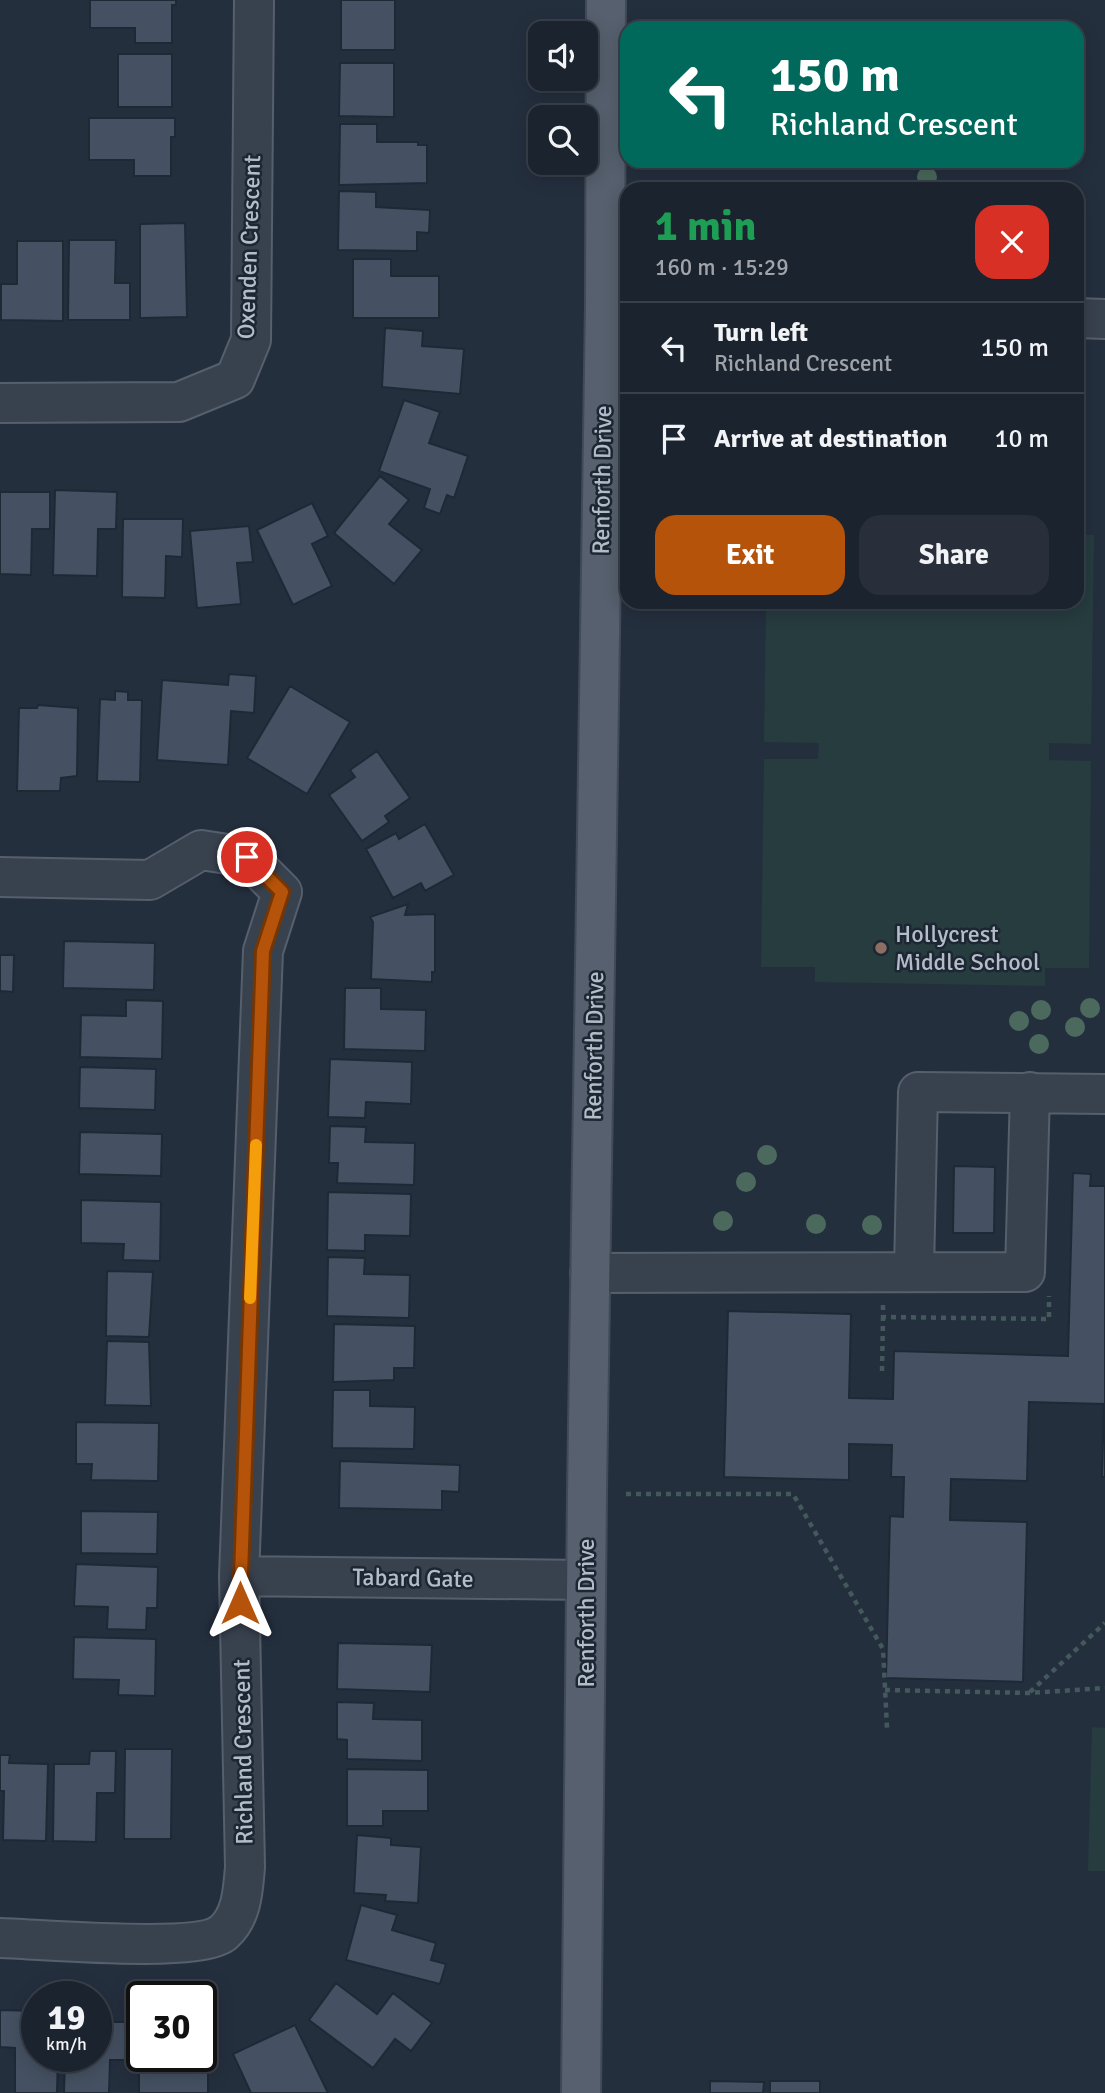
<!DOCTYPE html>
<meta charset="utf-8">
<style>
:root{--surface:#1b232e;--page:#282f3a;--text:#f1f3f6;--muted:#a0a4aa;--line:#39404a;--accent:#b45309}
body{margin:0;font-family:Signika,sans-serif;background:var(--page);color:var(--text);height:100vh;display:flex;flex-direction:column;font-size:26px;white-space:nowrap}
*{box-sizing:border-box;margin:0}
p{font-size:23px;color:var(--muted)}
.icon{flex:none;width:38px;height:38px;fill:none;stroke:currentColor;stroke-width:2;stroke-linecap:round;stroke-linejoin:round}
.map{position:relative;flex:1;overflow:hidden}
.details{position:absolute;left:620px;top:182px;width:464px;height:427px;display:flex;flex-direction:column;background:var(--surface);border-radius:21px;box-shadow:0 4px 18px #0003,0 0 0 2px var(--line)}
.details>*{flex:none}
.guide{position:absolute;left:620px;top:21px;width:464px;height:147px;border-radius:21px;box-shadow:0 4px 18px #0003,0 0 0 2px var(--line);background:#00695c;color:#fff;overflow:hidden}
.tools{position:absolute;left:528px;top:21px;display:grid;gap:14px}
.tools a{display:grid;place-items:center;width:70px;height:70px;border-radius:14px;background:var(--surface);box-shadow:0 4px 18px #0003,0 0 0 2px var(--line);font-size:35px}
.speed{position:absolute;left:21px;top:1981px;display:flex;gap:14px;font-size:35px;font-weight:700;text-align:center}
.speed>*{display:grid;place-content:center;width:91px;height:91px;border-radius:50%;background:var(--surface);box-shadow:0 4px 18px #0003,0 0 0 2px var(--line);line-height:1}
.speed small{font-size:18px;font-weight:400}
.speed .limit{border:4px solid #111;border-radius:10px;background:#fff;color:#111}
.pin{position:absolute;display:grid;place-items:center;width:60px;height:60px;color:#fff;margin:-30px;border:4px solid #fff;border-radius:50%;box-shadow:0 2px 7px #0007}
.me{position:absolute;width:77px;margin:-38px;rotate:0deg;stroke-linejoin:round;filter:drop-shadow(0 0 5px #0008)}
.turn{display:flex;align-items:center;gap:24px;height:147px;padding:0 35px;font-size:32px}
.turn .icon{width:91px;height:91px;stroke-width:2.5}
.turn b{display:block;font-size:49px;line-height:60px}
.round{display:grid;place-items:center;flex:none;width:74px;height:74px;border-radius:21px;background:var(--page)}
.head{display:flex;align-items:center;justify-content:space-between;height:119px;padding:0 35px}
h1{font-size:42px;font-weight:700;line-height:52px;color:#1e9e55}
.cta{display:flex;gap:14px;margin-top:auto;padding:14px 35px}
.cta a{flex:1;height:80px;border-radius:21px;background:var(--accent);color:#fff;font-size:28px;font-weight:700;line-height:80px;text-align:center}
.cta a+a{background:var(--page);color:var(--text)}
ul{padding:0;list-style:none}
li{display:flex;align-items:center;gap:21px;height:91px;padding:0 35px;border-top:2px solid var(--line)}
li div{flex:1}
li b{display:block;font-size:26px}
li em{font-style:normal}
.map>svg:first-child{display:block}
</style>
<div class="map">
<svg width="1105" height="2093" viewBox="0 0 1105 2093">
<rect width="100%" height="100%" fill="#242f3e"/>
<path fill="#263c3f" d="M1076 535H1094L1091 744 1049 743V760L1091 761 1089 968H1045V986L815 982V967H761L764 759H818L819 743 764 742 766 602H1076Z
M1092 1727 1105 1728V1871H1088Z"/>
<path fill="#455162" stroke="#1f2835" stroke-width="2" d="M90 0H176V5H172V43H135V28H90Z
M341 0H395V50H341Z
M118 54H172V107H118Z
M340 63H394V117L339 116Z
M89 118H175V137H171V176H134V160H89Z
M340 124H377V142H418V145H427V183L339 185Z
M339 191 376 192V207L430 210 429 233 417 232V251L338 250Z
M185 223 187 317 140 318V224Z
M69 240H116L115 283H130V320H68Z
M17 241H63V321L1 320V284H17Z
M353 259H391V276H439V318H353Z
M385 328 423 331 422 346 464 349 460 394 382 387Z
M404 400 440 412 429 443 468 456 454 498 447 495 440 514 424 508 430 489 379 471Z
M380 476 409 500 389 524 422 550 394 584 334 533Z
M55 490 117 492 116 529H98L97 576 53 575Z
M0 492H50V529H32L31 575 0 574Z
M312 503 328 536 312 544 332 586 293 605 257 530Z
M123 519H183L182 557 166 556 165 598 122 597Z
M249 526 253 562 237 563 241 604 197 608 190 531Z
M229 674 256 676 254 713 231 711 228 765 157 760 162 680 228 685Z
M290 686 350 722 307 794 247 758Z
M115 691 128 692V700H142L140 782 97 781 100 699 115 700Z
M38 705 78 708 77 776 61 778 60 791H17L19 708H37Z
M377 751 410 798 385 816 389 822 362 841 329 795 355 777 350 770Z
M425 824 454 875 425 891 421 883 393 898 366 849 396 833 399 839Z
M408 904 405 915 435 914V972H432V982L371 979 373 922 370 917Z
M64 941 155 943 154 990 63 988Z
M0 955H14L13 992 0 991Z
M345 988H381V1009L426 1010 425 1051 344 1049Z
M126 1000 163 1001 162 1059 80 1057 81 1015 126 1016Z
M330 1059 412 1062 411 1104 366 1102 365 1118 328 1117Z
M80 1067 156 1069 155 1110 79 1108Z
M330 1126 366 1127 365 1142 415 1143 414 1185 337 1183 338 1163H329Z
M80 1132 162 1134 161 1176 79 1174Z
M954 1166 995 1167 994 1233H953Z
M1073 1173 1091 1174 1090 1186H1105V1477H1102L1104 1404 1029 1402 1027 1481 951 1479 950 1520 1027 1522 1023 1682 886 1678 890 1516 903 1517 904 1477H891L892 1445 849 1444V1480L724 1477 728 1311 851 1314 849 1398 893 1399 894 1351 1068 1356Z
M328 1192 411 1194 410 1236 365 1235V1251L327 1250Z
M81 1200 161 1202 160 1261 123 1260 124 1244 81 1243Z
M328 1257 365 1258 364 1274 410 1275 409 1318 327 1316Z
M107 1271 153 1272 149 1337 106 1336Z
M334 1324 415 1326 414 1368H394V1380L333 1382Z
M107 1341 149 1342 151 1406 105 1405Z
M333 1390H370V1406L415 1407 414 1449 332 1448Z
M76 1422 159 1423 158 1481 91 1480 92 1464H76Z
M340 1461 460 1465 459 1492 442 1491V1510L339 1508Z
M81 1511 158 1512 157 1554 81 1553Z
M76 1564 158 1567 157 1608H147L146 1630 107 1629 108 1607 74 1606Z
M74 1637 156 1639 155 1696 118 1695 119 1680 73 1679Z
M338 1643 432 1645 430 1692 337 1689Z
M337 1702 374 1703 373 1719 422 1720V1761L347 1759V1740L337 1739Z
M125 1749H172L171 1839H124Z
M90 1751H116L115 1793H97L96 1842 53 1841 54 1764H89Z
M0 1755H10L9 1763 48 1764 46 1841 3 1840 4 1791H0Z
M347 1769 428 1770V1811H383V1826H347Z
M357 1835 391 1838V1845L421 1847 418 1903 385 1901 386 1895 354 1893Z
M361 1905 397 1915 392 1930 436 1943 431 1960 446 1964 440 1984 346 1960Z
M336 1983 377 2014 393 1993 432 2023 411 2051 395 2039 373 2068 309 2020Z
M0 2010 37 2011V2056H58L57 2093H15V2048L0 2047Z
M96 2022H127L126 2060H110L109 2093H64L65 2056H96Z
M295 2025 328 2093H251L233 2054Z
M139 2047H142V2056H201V2047H208V2093H139Z
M710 2081 764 2082 763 2093H710Z
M770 2081H820V2093H770Z"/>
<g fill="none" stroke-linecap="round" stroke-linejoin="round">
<defs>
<path id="minor" d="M1076 318 1105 319
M0 403 179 402 235 379 251 340 254 0
M0 877 150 880 201 850 247 857 282 892 263 951 239 1576 245 1867C243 1890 242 1916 224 1932 200 1954 40 1939 0 1938
M914 1270 918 1092 1105 1094
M590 1273 1025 1272 1030 1092
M239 1576 586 1580"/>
<path id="major" d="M581 2093 587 1493 605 304 606 0"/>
</defs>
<use href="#minor" stroke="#565f6c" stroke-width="42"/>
<use href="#major" stroke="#414a57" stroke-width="42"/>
<path stroke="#44595c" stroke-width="4.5" stroke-dasharray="5 5" stroke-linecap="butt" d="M883 1305V1317L1049 1319V1296
M882 1371 883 1317
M626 1494H793L883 1649 887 1728
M885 1690 1029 1693 1105 1688
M1030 1692 1105 1623"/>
<use href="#minor" stroke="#38414e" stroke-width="38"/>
<use href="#major" stroke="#56606e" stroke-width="38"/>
</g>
<g fill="#4b6a5d">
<circle cx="927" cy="177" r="10"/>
<circle cx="1090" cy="1008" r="10"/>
<circle cx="1041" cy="1010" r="10"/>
<circle cx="1019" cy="1021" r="10"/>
<circle cx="1075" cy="1027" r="10"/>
<circle cx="1039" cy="1044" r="10"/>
<circle cx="767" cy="1155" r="10"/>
<circle cx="746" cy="1182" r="10"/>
<circle cx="723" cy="1221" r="10"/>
<circle cx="816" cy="1224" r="10"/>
<circle cx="872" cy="1225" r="10"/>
</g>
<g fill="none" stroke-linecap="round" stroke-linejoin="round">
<defs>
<path id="route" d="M240 1603 263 951 282 892 247 857"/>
</defs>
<use href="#route" stroke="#753606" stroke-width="18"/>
<use href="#route" stroke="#b45309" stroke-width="12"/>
<path stroke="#f59e0b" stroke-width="12" d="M250 1298 256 1145"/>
</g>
<circle fill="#8d6e63" stroke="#1d2633" stroke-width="2.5" cx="881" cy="948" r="7"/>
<g text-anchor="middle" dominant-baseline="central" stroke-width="5" stroke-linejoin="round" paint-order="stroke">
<g font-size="24" fill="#b4bcc9" stroke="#1d2633">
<text transform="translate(249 247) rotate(-88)">Oxenden Crescent</text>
<text transform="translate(602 480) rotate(-89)">Renforth Drive</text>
<text transform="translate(594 1046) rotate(-89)">Renforth Drive</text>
<text transform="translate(413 1578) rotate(1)">Tabard Gate</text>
<text transform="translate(586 1613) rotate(-90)">Renforth Drive</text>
<text transform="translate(243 1752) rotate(-91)">Richland Crescent</text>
</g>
<g font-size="24" fill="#b4bcc9" stroke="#1d2633" text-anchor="start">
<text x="895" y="934">Hollycrest<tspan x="895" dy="28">Middle School</tspan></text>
</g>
</g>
</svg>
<div class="tools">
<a><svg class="icon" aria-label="sound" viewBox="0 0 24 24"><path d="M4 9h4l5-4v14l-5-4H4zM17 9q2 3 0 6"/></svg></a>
<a><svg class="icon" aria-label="search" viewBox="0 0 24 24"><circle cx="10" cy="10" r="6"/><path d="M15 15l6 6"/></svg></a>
</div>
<div class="speed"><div>19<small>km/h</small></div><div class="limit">30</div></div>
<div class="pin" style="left:247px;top:857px;background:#d93025"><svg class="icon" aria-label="arrive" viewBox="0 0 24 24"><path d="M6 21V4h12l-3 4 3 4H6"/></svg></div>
<svg class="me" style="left:240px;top:1603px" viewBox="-20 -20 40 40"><path d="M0-17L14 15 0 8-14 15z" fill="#b45309" stroke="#fff" stroke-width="4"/></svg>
<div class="guide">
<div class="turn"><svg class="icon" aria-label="left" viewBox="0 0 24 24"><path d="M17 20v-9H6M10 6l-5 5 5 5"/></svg><div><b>150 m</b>Richland Crescent</div></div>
</div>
<section class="details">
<div class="head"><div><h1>1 min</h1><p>160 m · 15:29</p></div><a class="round" style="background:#d93025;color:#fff"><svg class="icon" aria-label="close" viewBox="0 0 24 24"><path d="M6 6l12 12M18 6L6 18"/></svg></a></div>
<ul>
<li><svg class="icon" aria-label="left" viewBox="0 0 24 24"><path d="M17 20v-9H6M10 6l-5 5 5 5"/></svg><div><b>Turn left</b><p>Richland Crescent</p></div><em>150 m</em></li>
<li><svg class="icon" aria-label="arrive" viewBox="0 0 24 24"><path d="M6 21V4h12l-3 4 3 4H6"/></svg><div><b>Arrive at destination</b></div><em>10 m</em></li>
</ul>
<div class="cta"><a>Exit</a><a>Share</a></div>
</section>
</div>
